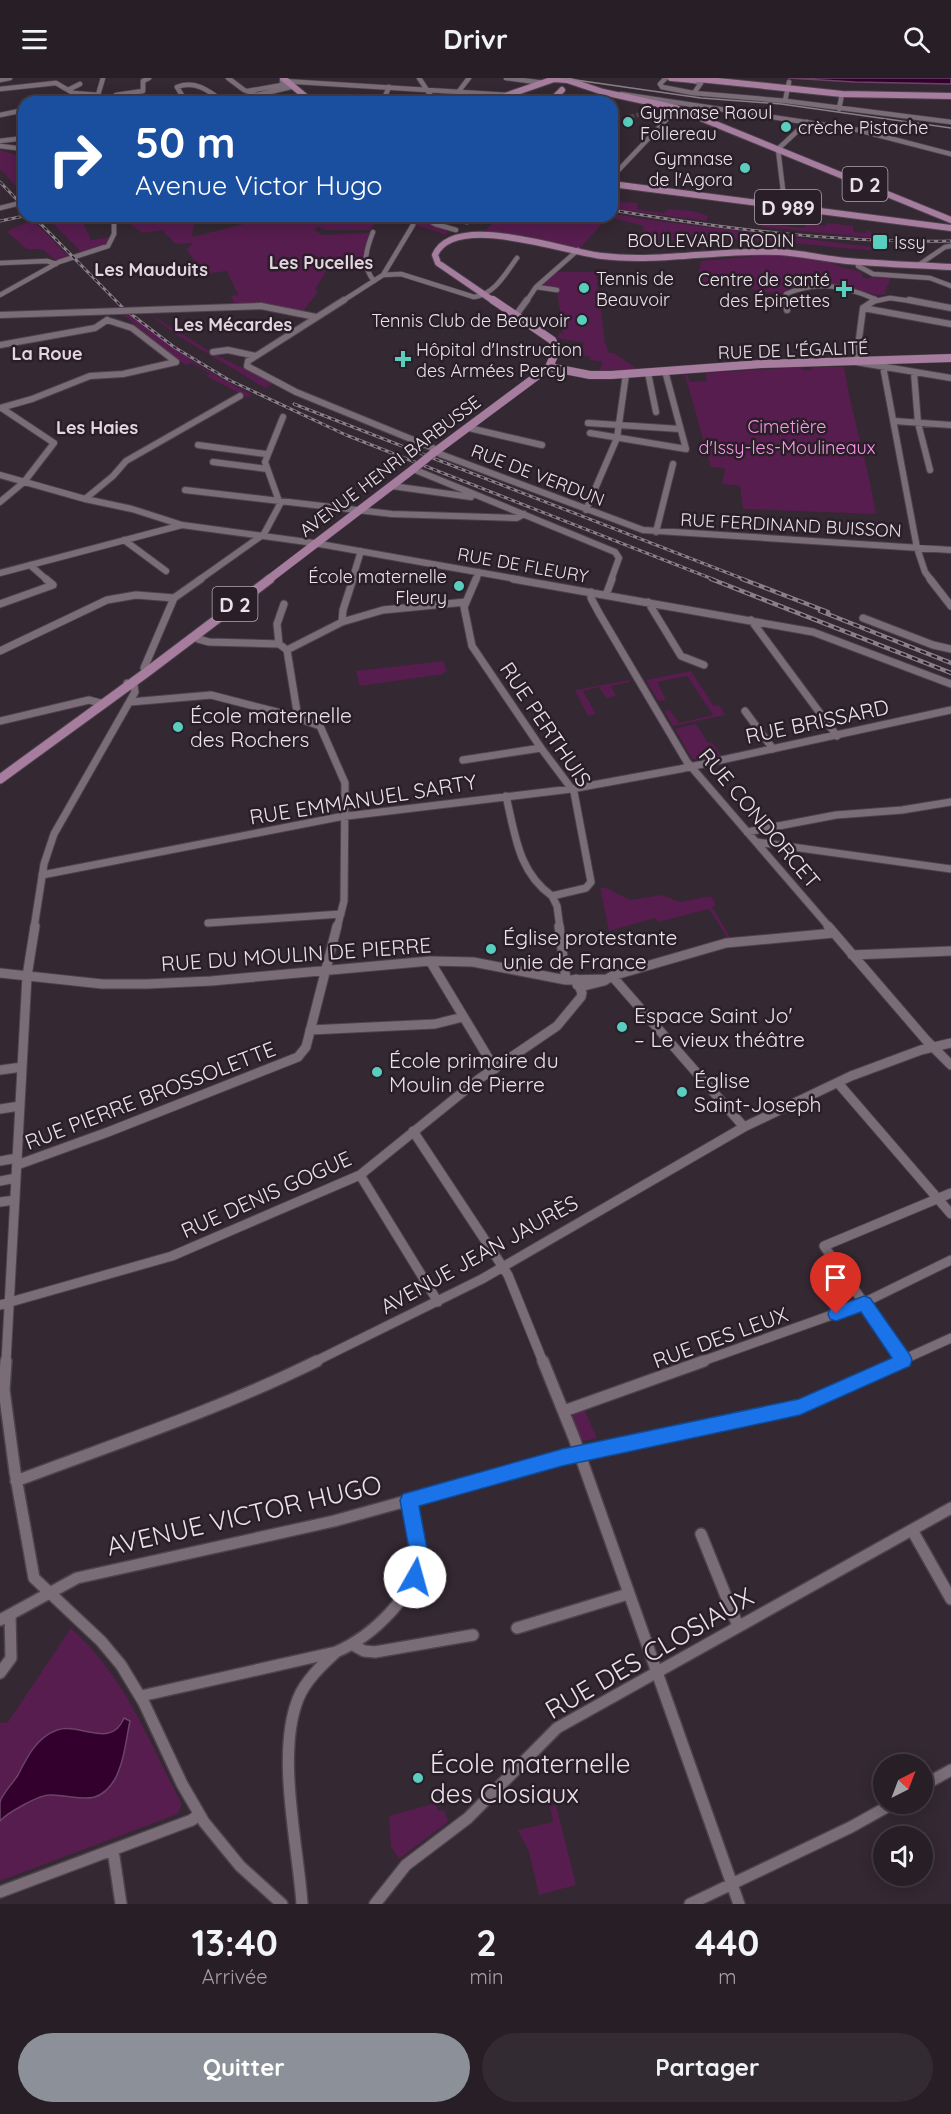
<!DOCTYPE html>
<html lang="fr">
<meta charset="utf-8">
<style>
:root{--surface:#271e26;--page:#332b32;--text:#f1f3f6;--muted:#a4a2a7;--line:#433c43;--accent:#8c9099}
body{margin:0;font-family:Quicksand,sans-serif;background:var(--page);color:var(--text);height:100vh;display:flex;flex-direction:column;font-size:22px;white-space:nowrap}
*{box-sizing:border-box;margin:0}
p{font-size:20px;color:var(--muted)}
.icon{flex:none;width:33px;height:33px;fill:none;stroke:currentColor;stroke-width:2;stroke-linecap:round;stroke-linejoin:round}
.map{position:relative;height:1826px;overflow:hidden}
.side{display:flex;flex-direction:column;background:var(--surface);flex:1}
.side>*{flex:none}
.top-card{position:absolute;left:18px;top:18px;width:600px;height:126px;border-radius:18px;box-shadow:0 3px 15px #0003,0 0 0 2px var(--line);background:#1a4fa0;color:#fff;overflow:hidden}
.needle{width:39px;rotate:42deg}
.buttons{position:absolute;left:873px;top:1676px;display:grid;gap:12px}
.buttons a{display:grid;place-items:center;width:60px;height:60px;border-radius:50%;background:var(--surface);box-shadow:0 3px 15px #0003,0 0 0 2px var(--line);font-size:30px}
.pin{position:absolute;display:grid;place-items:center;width:51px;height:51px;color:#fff;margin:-62px -26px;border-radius:50% 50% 50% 0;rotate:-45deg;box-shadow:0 0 6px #0007}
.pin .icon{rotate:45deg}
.me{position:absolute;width:66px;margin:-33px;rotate:7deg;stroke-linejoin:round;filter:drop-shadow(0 0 4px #0008)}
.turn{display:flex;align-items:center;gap:21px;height:126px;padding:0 18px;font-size:27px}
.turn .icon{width:78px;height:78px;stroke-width:2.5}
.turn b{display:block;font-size:42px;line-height:51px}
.eta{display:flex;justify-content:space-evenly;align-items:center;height:102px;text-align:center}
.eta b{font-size:36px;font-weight:700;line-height:42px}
.button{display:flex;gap:12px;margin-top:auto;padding:12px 18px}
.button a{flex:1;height:69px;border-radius:36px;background:var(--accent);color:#fff;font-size:24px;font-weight:700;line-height:69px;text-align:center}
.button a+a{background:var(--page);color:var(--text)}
header{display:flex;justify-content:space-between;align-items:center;height:78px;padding:0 18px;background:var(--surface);font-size:27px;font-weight:700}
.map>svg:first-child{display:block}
</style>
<header><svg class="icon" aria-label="menu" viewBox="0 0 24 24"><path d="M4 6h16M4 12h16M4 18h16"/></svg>Drivr<svg class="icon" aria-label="search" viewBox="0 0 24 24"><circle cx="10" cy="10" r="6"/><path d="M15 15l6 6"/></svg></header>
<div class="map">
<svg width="951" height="1826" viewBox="0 0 951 1826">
<rect width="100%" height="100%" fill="#342832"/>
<path fill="#561d4e" d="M0 72 24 80V117L0 91Z
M618 124 638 125 637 131 641 132 664 135 668 131 693 133 708 138 706 143 615 131Z
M615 136 650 142 881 170 880 173C829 170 779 162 728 161 700 161 669 164 641 160L644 148 613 140Z
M46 138H80L91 162 111 159 105 167 83 176Z
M125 138H132L141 145 163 138H195L192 159 276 138 380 139 370 152H326L318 148 314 152 323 157 369 155 361 184H332L315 212 319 213 303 233 263 226 235 227 231 218 238 217 227 193 204 196 186 171 193 165 176 166 162 152 143 155 124 142Z
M386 138H447V157Z
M500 138H609L581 169 577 170 532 163 527 158 485 153Z
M33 142 70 180 55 182 42 171H27L8 155 9 152Z
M771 142H775L776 147 804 150 808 142 815 143 814 147 825 148 828 145 853 148V154L866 155 867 152 874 156V160L762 149V145Z
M767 177C792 178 819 179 841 189 849 192 855 190 862 195V199L868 201 872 199 891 200 885 214 887 216 875 217 836 206 810 205 779 216 757 213 735 203 701 205 697 203 701 183Z
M556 194H596L605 265 609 275H614L637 291 599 293 603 284 590 282 591 279 578 277 584 265 557 260 559 255H563L557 212 543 207Z
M125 234 201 289 252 317 248 320 206 298 210 296 192 285 186 287 178 282 121 235Z
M147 234 214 276 274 305 265 310 175 256Z
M800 289 802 292H811L812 289H844C852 339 868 386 876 436L743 431 740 408 722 406 725 390 711 389 685 297 687 296 690 304 707 303 705 295Z
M443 583 447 593 443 594 444 596 360 608 356 593Z
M691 593 714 628 719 627 725 637 673 648 664 633 670 632 679 645 713 637 687 598 657 604 666 622 658 623 646 602Z
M629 602 630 604 611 608 616 618 606 620 599 609 583 613 596 636 588 638 575 612Z
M696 646 708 665 712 664 721 677 698 682 692 681 675 651Z
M604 809 630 822 662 817 680 824 711 818 716 827 712 829 730 859H727L709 831 658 844 655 840 609 853 600 810Z
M582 1332 585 1333 597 1360 584 1363 580 1360 572 1339 575 1333Z
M71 1550C127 1601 147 1661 182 1726L178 1736 0 1803V1645L8 1644Z
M436 1725 438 1733 444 1732 448 1744 399 1781 391 1769 389 1738Z
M556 1727 576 1807 539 1817 529 1774 518 1752 553 1744 550 1728Z"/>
<path fill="#33002d" stroke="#6a4465" stroke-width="1.5" d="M788 0H951V6L855 4Z
M124 1640 130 1643C126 1662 124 1684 115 1701 97 1732 75 1716 49 1717 39 1717 7 1735 0 1743 0 1737 0 1729 0 1724 2 1716 13 1705 18 1697 27 1679 37 1659 57 1652 80 1644 111 1672 124 1640Z"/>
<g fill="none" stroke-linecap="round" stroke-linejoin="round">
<path stroke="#4f444d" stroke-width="4.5" stroke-dasharray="4.5 2" stroke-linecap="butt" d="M630 39 641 36"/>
<defs>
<path id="minor-far4" d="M228 0 244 12 257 17 260 24
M419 0 435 24
M506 0 544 5
M666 0 660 6 662 9 693 15 786 23 951 44
M0 2 10 0
M690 2 701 5 694 15
M282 3 508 17
M0 11 56 5 73 15 98 17 111 24
M68 12 80 6
M248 13 288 6
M459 13 469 0
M621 16 858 52 951 76
M98 17 103 0
M257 17 291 9 292 6
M109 23 116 17 143 13V3L149 0
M383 23 401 22
M785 23 789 4
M66 24 89 19
M186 24 177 9C196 2 209 13 224 24
M345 24 358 21 383 23 389 9
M839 31 842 16
M0 37 24 32
M0 63 24 60
M0 68 24 71
M612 99 667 41 682 32
M785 129 778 71 807 44
M0 130 24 124
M421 138 435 146 456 152
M455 138 467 144
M373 154C366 172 361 187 374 203
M858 184V188L873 196 930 200 951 208
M0 185 47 183 56 186
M920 186 945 169 951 168
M383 197 413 147
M536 209 557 212
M0 217 59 184 108 168 114 156V142L117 138
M341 224 383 197 401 196 474 219C495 216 505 196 517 180
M526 224 536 209 578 172
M786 224V216C817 202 845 208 875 221
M871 224 890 220 918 224"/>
<path id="minor-far3" d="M344 222 248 283 247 288 296 314 433 370 440 376 643 452 951 472
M786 222 787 232
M875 222 863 230 856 284 951 300
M909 222 951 230
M863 230 951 246
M147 232 261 228 316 239
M0 237 120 233
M516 237 527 222
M107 242 132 250 176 284
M0 267 95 250 107 242
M213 274 228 272 256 278
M882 283 917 470 925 494 931 502
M648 295 656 334
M914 295 918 345 930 392
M0 330 32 321 90 298 123 296 176 284
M894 343 951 347
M588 345 680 351
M469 350 542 367
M590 355 686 371 665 293
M198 367 266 376
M213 384 267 391
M413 391 615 474 619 480 611 502
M0 397 85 421 132 431 182 447 314 465 522 502
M392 408 471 419
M185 412 392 436 517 440 524 436
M85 421 113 398 126 383 240 318
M0 424 24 404 54 365 3 331
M586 432 617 360 626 296
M656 454 673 386
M124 462 166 493
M30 487 47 502
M0 495 182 447
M199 502 264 456 280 426 265 384 283 339
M352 502 361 473
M476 502 479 494"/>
<path id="minor-far2" d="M476 501 464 529 472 568 541 670 574 714 591 804 586 810 552 818
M513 501 813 554 951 606
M930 501 951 528
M591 514V520L599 535 687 684 830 850
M606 517 612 501
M648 524 681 578 704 587
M0 526 53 507 46 501
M863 540 933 567 951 571
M751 542 837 658
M342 544 343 532 353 501
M198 561 209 564 279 566 287 572
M279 566 277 546 284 526
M0 573 107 522 136 517 174 520
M147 594 144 590 174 520 201 501
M130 624 211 617 289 637 320 648 345 705 344 823 337 850
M745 633 773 671
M298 640 287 572 342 544 383 532 466 524
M0 643 89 622 104 626
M463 682 541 670
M506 718C515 756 518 794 552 818
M747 754 836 737 902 732 951 724
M756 764 951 791
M42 797 339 739 571 711 680 691 951 632
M552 818 557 828 560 850
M208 845 341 836
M34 850 44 786 54 756 135 614 134 607 127 605"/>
<path id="minor-far1" d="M559 848 566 902
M828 848 926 962 951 987
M852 877 951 873
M430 883 495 991
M0 895 102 906H147L211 903 430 883 473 884 566 902 607 901
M612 898 744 1049
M577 907 580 909 604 903 612 898 726 865 834 855
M310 952 435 946 463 939
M0 992 22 989
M838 1005 951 1136
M0 1031 20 1028
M413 1053 508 1197 543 1284
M0 1083 17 1080
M17 1087 108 1054 298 979 306 969 337 848
M360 1097 438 1224
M0 1103 16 1100
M0 1124 15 1122
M0 1227 172 1178 360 1097 479 1001 557 948 581 919 582 915 576 901
M904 1282 824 1168 951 1115
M6 1284 27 898 35 848
M314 1284 482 1201 744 1049 851 998 921 972 951 965
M700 1284 857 1228 951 1182
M898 1284 951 1260"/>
<path id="minor" d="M6 1283 4 1312 15 1394 34 1500 101 1563 121 1587 144 1625 182 1706 204 1744 240 1788 282 1826
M543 1283 574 1360 739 1826
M564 1333 704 1283
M16 1403C117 1365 220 1331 317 1283
M912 1452 951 1521
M701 1456 738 1548
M0 1542 77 1500 334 1443 562 1380 800 1329 901 1283
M517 1550 628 1516
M353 1567 364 1573 375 1574 473 1557
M0 1595 11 1580 10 1537
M141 1618 336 1574C371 1559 417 1517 419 1477 420 1459 412 1439 409 1422
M922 1708 951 1692
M113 1772 121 1826
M0 1814 192 1742 199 1736
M302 1826C298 1767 276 1676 298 1621 305 1603 321 1588 335 1575
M375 1826 406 1787 468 1740 557 1650 951 1430
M690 1826 851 1749 894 1725"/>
<path id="major-far2" d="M283 0 312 24
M671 0 694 2
M689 0 842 16 951 18
M554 1 567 2 603 14 676 30 951 142
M488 24 557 0
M550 24 562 12
M612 106 951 150
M495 224 438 185 435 177C454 133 565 174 602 178 661 185 720 171 779 174 801 175 824 181 847 183 881 186 916 187 951 189"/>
<path id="major-far1" d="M549 289 590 297H611L761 286 951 280
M432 376 549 289 557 271 552 262 493 222
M268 502 416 389"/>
<path id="major" d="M0 701 147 594 270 501"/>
</defs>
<use href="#minor-far4" stroke="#4d434b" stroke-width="6"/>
<use href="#minor-far3" stroke="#4d434b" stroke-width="8"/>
<use href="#minor-far2" stroke="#4d434b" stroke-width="9"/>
<use href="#minor-far1" stroke="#4d434b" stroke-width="11"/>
<use href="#minor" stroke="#4d434b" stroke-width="14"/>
<use href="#major-far2" stroke="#4d434b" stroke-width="8"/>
<use href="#major-far1" stroke="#4d434b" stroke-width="9"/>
<use href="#major" stroke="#4d434b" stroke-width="11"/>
<use href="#minor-far4" stroke="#7b6d78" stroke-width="4.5"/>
<use href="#minor-far3" stroke="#7b6d78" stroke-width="6"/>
<use href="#minor-far2" stroke="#7b6d78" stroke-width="7"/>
<use href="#minor-far1" stroke="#7b6d78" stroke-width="9"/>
<use href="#minor" stroke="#7b6d78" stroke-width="11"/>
<use href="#major-far2" stroke="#a67d9e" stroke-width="6"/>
<use href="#major-far1" stroke="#a67d9e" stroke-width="8"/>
<use href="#major" stroke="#a67d9e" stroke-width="9"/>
<path stroke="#8a7f88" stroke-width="1.5" d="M562 0 701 20 781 26 951 50"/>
<defs>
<path id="rail-far1" d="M0 104 24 129
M612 132C725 151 837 165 951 163
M33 138 123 230 174 269 229 302 346 357 715 502
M0 143 24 138
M294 326 746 502"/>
<path id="rail" d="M711 501 951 595
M742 501 828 534
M820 533 951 585"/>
</defs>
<use href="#rail-far1" stroke="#8a7f88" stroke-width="3"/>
<use href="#rail" stroke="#8a7f88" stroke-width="4.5"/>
<use href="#rail-far1" stroke="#2a1f28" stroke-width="1.5" stroke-dasharray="4" stroke-linecap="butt"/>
<use href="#rail" stroke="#2a1f28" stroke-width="2" stroke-dasharray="6" stroke-linecap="butt"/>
<defs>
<path id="minor-bridge" d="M120 233 147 232"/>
<path id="major-bridge" d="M416 389 432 376"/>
</defs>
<use href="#minor-bridge" stroke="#4d434b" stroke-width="8" stroke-linecap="butt"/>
<use href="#major-bridge" stroke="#4d434b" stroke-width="9" stroke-linecap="butt"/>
<use href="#minor-bridge" stroke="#7b6d78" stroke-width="6"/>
<use href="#major-bridge" stroke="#a67d9e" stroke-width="8"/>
</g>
<path fill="#1a73e8" stroke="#114b97" stroke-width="1.5" d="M864 1218 870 1220 910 1277 912 1282 910 1288 800 1337 562 1388 419 1428 428 1476 421 1505 415 1508 409 1505 406 1499 410 1476 400 1422 403 1416 562 1371 799 1321 892 1280 861 1234 836 1243 830 1241 828 1236 830 1231Z"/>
<g fill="#59cebf" stroke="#2a1f28" stroke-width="2">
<circle cx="628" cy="44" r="6"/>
<circle cx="786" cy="49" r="6"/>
<circle cx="745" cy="90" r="6"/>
<rect x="872" y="156" width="16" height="16" rx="3"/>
<circle cx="584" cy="210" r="6"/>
<path d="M841 202h6v6h6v6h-6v6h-6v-6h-6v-6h6z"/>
<circle cx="582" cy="242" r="6"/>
<path d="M400 272h6v6h6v6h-6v6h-6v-6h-6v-6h6z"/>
<circle cx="459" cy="508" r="6"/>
<circle cx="178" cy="649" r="6"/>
<circle cx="491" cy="871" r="6"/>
<circle cx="622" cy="949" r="6"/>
<circle cx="377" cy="994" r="6"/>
<circle cx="682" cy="1014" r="6"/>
<circle cx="418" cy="1700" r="6"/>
</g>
<g text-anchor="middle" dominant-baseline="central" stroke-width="5" stroke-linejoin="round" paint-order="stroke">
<g font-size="18" fill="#eae2e8" stroke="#2a1f28" text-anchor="start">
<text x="640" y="34">Gymnase Raoul<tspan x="640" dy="21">Follereau</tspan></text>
<text x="798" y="49">crèche Pistache</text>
<text x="733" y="80" text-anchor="end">Gymnase<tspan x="733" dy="21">de l'Agora</tspan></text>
<text x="894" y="164">Issy</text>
<text x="596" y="200">Tennis de<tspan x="596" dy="21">Beauvoir</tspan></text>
<text x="830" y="201" text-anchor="end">Centre de santé<tspan x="830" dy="21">des Épinettes</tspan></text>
<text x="570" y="242" text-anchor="end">Tennis Club de Beauvoir</text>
<text x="416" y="271">Hôpital d'Instruction<tspan x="416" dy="21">des Armées Percy</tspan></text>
<text x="447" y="498" text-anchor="end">École maternelle<tspan x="447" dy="21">Fleury</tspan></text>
</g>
<g font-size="18" fill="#eae2e8" stroke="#2a1f28">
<text x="711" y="162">BOULEVARD RODIN</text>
<text transform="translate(793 272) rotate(-2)">RUE DE L'ÉGALITÉ</text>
<text transform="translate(390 388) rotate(-37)">AVENUE HENRI BARBUSSE</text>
<text transform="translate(538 397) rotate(21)">RUE DE VERDUN</text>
<text transform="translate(791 447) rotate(3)">RUE FERDINAND BUISSON</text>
<text transform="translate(523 487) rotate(10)">RUE DE FLEURY</text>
</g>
<g font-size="18" font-weight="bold" fill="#e5d5e1" stroke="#2a1f28">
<text x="321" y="184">Les Pucelles</text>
<text x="151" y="191">Les Mauduits</text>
<text x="233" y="246">Les Mécardes</text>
<text x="47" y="275">La Roue</text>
<text x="97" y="349">Les Haies</text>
</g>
<g font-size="18" fill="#fa95e8" stroke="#2a1f28">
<text x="787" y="348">Cimetière<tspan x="787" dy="21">d'Issy-les-Moulineaux</tspan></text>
</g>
<g fill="#2a1f28" stroke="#b0a8ae" stroke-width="1.5">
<rect x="842.5" y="89" width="45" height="34" rx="4.5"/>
<rect x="755" y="112" width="66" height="34" rx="4.5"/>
<rect x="212.5" y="509" width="45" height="34" rx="4.5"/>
</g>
<g font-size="20" font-weight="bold" fill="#eae2e8">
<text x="865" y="106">D 2</text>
<text x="788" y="129">D 989</text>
<text x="235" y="526">D 2</text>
</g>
<g font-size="21" fill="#eae2e8" stroke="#2a1f28" text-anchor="start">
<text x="190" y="637">École maternelle<tspan x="190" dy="24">des Rochers</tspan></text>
<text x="503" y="859">Église protestante<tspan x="503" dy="24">unie de France</tspan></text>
<text x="634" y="937">Espace Saint Jo'<tspan x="634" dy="24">– Le vieux théâtre</tspan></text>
<text x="389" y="982">École primaire du<tspan x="389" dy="24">Moulin de Pierre</tspan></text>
<text x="694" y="1002">Église<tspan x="694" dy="24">Saint-Joseph</tspan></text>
</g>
<g font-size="21" fill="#eae2e8" stroke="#2a1f28">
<text transform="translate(817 643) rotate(-12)">RUE BRISSARD</text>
<text transform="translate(546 646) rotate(56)">RUE PERTHUIS</text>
<text transform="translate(363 721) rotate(-9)">RUE EMMANUEL SARTY</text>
<text transform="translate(760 740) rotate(50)">RUE CONDORCET</text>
<text transform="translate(296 876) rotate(-4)">RUE DU MOULIN DE PIERRE</text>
<text transform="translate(150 1017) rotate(-21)">RUE PIERRE BROSSOLETTE</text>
<text transform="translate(266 1116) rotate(-24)">RUE DENIS GOGUE</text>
<text transform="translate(479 1176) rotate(-29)">AVENUE JEAN JAURÈS</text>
<text transform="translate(720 1259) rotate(-20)">RUE DES LEUX</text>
</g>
<g font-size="26" fill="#eae2e8" stroke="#2a1f28">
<text transform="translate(244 1437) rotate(-13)">AVENUE VICTOR HUGO</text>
<text transform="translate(649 1575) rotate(-30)">RUE DES CLOSIAUX</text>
</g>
<g font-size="26" fill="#eae2e8" stroke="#2a1f28" text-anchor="start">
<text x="430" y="1685">École maternelle<tspan x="430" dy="30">des Closiaux</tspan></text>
</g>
</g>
</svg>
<div class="buttons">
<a><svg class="needle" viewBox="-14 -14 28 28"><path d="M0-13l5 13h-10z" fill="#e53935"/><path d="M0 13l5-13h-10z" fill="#a4a2a7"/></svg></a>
<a><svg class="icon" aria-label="sound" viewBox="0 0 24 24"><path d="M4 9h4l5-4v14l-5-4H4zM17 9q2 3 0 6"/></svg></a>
</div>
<div class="pin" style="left:836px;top:1236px;background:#d93025"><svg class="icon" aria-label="arrive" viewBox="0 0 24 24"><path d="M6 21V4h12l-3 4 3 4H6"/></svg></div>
<svg class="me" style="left:415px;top:1499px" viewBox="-20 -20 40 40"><circle r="19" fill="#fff"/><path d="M0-13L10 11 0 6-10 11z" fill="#1a73e8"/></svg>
<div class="top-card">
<div class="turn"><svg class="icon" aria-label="right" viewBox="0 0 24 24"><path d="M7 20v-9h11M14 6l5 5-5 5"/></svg><div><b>50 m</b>Avenue Victor Hugo</div></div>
</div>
</div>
<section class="side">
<div class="eta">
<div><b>13:40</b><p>Arrivée</p></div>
<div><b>2</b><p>min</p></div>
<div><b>440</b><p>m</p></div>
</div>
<div class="button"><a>Quitter</a><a>Partager</a></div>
</section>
